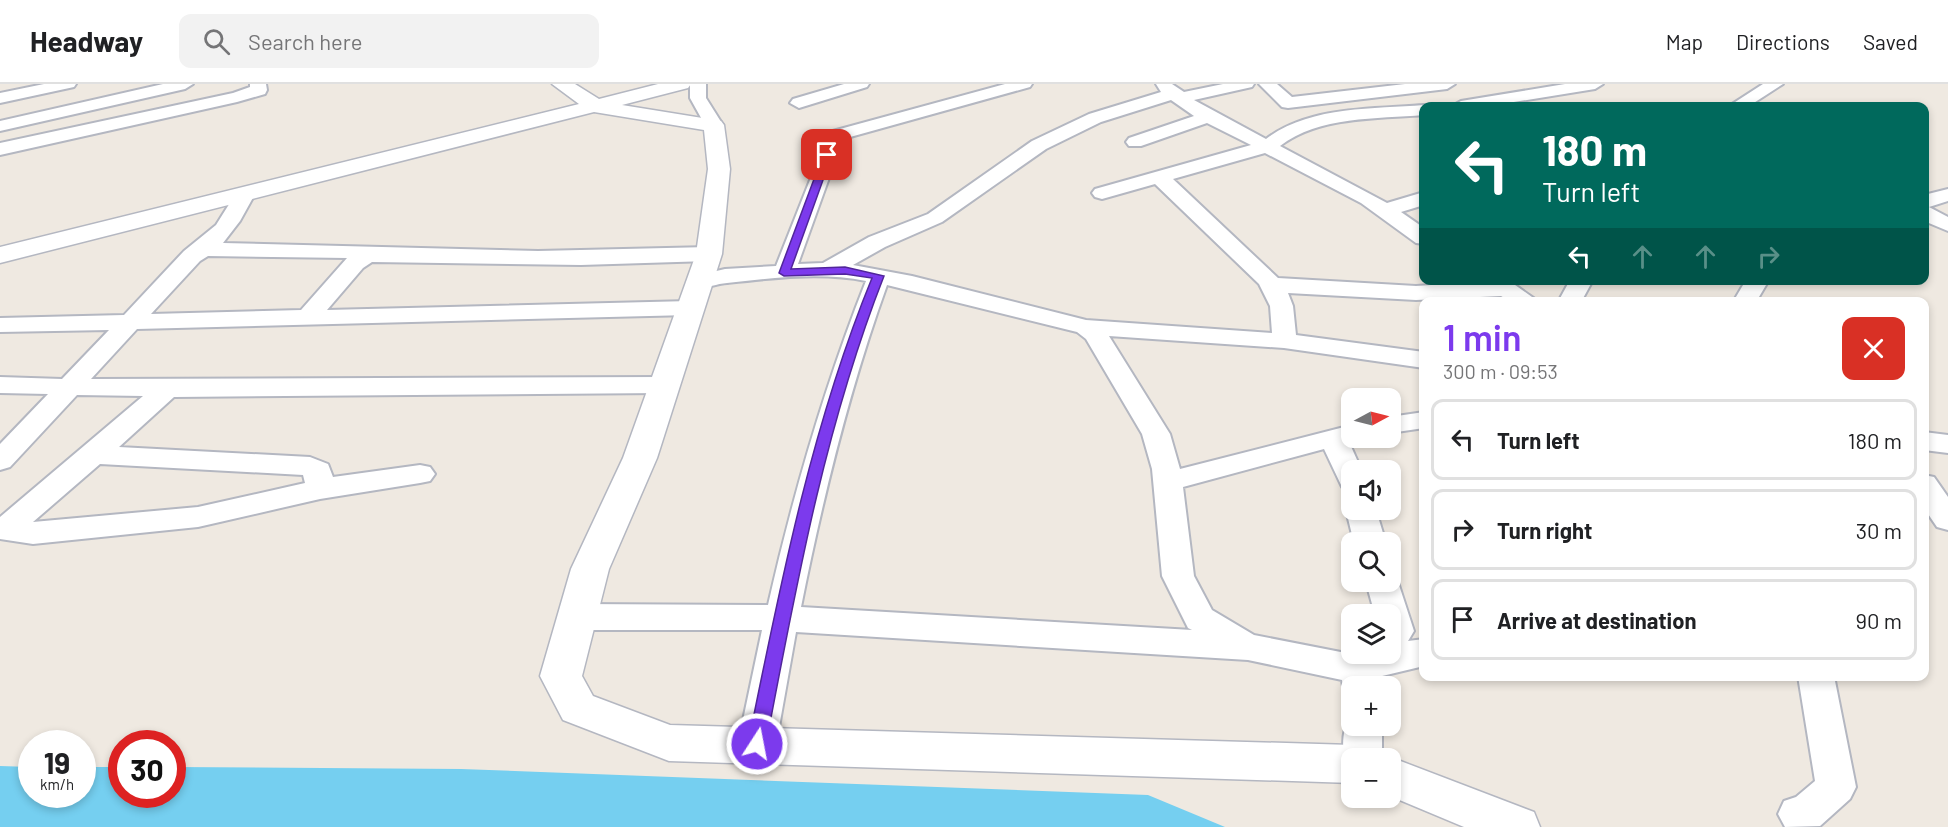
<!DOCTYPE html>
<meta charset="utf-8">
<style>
:root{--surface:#fff;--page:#f2f2f2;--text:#202124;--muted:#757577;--line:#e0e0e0;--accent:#7c3aed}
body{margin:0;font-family:Barlow,sans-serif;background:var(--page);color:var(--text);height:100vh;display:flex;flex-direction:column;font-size:22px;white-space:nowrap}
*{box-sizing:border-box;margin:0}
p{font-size:20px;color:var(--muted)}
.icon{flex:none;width:33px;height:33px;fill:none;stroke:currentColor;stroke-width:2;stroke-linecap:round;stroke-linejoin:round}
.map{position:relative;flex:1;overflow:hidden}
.sheet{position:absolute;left:1419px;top:213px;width:510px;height:384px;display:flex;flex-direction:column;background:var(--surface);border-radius:12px;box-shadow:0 3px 9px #0003}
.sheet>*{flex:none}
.top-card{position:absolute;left:1419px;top:18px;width:510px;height:183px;border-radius:12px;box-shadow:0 3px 9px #0003;background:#00695c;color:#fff;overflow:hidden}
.needle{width:39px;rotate:83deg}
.buttons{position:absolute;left:1341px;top:304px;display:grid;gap:12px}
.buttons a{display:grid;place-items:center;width:60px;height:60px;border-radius:12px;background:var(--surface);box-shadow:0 3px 9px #0003;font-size:30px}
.speed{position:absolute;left:18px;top:646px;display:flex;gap:12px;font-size:30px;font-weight:700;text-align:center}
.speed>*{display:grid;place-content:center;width:78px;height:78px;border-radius:50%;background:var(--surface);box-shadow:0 3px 9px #0003;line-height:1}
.speed small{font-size:15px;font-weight:400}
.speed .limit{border:9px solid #d22;background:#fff;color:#111}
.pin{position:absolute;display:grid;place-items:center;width:51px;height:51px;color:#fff;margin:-26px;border-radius:12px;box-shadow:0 3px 9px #0006}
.me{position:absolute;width:66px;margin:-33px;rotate:11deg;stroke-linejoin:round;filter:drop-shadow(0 0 4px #0008)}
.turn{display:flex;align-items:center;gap:21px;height:126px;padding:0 24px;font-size:27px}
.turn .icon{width:78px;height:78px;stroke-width:2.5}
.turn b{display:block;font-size:42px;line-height:51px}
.lanes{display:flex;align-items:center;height:57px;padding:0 24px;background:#0003;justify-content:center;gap:30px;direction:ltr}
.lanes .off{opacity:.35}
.round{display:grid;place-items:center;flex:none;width:63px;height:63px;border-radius:12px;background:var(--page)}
.overview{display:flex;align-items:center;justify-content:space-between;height:102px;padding:0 24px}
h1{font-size:36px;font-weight:600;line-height:45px;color:var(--accent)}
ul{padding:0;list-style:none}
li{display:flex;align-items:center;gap:18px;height:81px;margin:0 12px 9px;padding:0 12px;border:3px solid var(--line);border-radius:12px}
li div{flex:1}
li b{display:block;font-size:22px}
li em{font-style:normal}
header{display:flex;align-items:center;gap:36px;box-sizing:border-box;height:84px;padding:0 30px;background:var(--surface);border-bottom:2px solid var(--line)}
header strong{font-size:28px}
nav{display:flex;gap:33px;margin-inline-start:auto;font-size:21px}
.search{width:420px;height:54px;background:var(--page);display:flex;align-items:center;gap:15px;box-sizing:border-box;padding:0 21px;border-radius:12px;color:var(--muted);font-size:22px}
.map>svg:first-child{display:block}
</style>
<header>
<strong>Headway</strong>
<div class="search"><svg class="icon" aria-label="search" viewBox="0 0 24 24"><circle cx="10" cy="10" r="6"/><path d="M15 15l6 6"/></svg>Search here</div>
<nav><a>Map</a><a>Directions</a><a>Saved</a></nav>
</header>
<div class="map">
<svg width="1948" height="743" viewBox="0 0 1948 743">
<rect width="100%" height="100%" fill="#efe9e1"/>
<path fill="#75cff0" d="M0 682 31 683 32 711H82L83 683H121L122 711H172L173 683 461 685 1148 711 1225 743H0Z"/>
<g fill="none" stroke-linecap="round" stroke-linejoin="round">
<defs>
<path id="street" d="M44 0H76L74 3 0 19V9Z
M163 0H193L185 5 0 47V37Z
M250 0H266L267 6 265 10 237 18 0 71V59L233 9 250 3Z
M690 0H706V14L723 41 720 45H708L705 41 690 14Z
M844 0H869L867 3 799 24 790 19 793 15Z
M1005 0H1032L1030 3 843 55 798 180 823 179 869 153 928 130 1032 57 1089 30 1161 8 1156 0H1172L1184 8 1223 0H1254L1252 3 1194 16 1266 55C1309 22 1373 25 1424 21L1430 22H1424V31C1377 35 1319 32 1280 62L1387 119 1424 108V121L1401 128 1424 144V160L1416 159 1361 119 1265 69 1173 95 1278 194 1416 202 1508 196 1539 218H1511L1501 212 1416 216 1288 209 1293 222 1296 251 1424 268V284L1284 264 1109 252 1170 350 1180 385 1352 341V354H1363L1349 358 1362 387H1352V405L1342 403 1324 365 1183 403 1194 492 1212 526 1254 551 1356 571 1390 570V531H1375L1366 498H1390V489L1398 498 1414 547 1408 557 1424 555V582L1378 593 1379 603H1352V614L1343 603 1342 596 1248 576 796 548 776 660 770 671 757 676 744 671 738 660 762 546H577L565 542 560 533 565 524 577 520 768 521C793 411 824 303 866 197 822 188 771 194 727 199 714 200 704 206 691 203L688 198 691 193 725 185 776 182 829 48ZM1171 16 1194 32 1129 54 1126 58 1129 62H1141L1207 39 1251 61 1095 105 1092 109 1095 113 1102 115 1155 100 1259 200 1270 222 1272 249 1086 236 912 192 853 181 885 163 942 138 1046 65 1101 38ZM887 201 1077 248 1086 255 1142 350 1152 385 1162 492 1188 544 1192 546 801 523C823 413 849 306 887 201Z
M1259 0H1277L1292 13 1405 0H1455L1447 5 1288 24 1282 23Z
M1565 0H1603L1595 5 1489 22H1452L1461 17Z
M1763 0H1783L1749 22H1729Z
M245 104 252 106 255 110 240 137 223 159 538 167 709 163 717 165 720 170 717 175 709 177 581 181 372 178 363 184 327 226 690 217 698 219 702 224 698 229 690 231 137 245 91 295 664 293 673 295 677 301 673 307 664 309 174 313 119 363 310 373 328 380 333 393 420 381 430 383 435 390 430 397 420 399 320 415 198 443 33 460 0 455V433L143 312 77 311 10 383 0 386V360L48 310 0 309V293L62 295 109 246 0 248V234L124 231 184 167 216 141 238 106ZM208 172 347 174 301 226 151 230 200 177ZM100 380 303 391 305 399 198 423 33 438Z
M1948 105V117L1929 123 1948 133V147L1924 137V111Z
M1570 196H1593L1581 218H1558Z
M1746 196H1769L1756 218H1733Z
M1424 328V344L1390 349V333Z
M1924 348 1948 351V369L1924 366Z
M1924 391 1934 393 1948 413V446L1937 443 1924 424Z
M1350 419 1352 426H1376L1386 459H1354L1346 426Z
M1798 592H1834L1856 703 1850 715 1820 742 1785 743 1778 730 1784 717 1796 713 1815 697Z
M1350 631 1352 642H1382V675H1352V687C1339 674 1342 646 1350 631Z"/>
<path id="secondary" d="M552 0H575L599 15 658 0H691L688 4 622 21 721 37 724 41 730 85 722 170 657 374 609 485 582 592 593 612 670 641 1352 661 1368 667 1372 675H1352V699L669 677 563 636 540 592 571 485 623 374 696 170 708 85 704 46 594 28 0 179V163L579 20Z
M1390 673 1534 728 1540 743H1464L1390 712V675H1383Z"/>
</defs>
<use href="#street" stroke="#b4b7c1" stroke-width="4"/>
<use href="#secondary" stroke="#b4b7c1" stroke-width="3"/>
<use href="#street" fill="#fff" fill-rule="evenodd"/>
<use href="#secondary" fill="#fff" fill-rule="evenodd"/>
</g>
<path fill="#7c3aed" stroke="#51269a" stroke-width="1.5" d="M827 69 832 71 791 185 845 183 884 192C825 342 796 502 766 660L764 665 757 668 751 665 748 660C780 502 811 343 872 194L845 190 784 192 779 189 823 71Z"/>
</svg>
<div class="buttons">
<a><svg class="needle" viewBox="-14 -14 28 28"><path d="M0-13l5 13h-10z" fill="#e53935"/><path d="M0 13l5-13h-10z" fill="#757577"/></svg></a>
<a><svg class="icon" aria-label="sound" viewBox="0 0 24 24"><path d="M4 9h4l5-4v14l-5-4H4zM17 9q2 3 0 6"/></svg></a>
<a><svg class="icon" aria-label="search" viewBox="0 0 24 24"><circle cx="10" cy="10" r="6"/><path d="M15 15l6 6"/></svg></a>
<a><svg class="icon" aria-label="layers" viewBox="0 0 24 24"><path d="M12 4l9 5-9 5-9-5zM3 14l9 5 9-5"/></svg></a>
<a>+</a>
<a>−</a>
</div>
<div class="speed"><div>19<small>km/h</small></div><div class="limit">30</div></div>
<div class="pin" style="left:827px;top:71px;background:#d93025"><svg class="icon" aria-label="arrive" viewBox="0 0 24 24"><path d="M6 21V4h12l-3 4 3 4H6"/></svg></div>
<svg class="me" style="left:757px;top:660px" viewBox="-20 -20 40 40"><circle r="17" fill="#7c3aed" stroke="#fff" stroke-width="3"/><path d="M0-11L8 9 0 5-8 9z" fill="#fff"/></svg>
<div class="top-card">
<div class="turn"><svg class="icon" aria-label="left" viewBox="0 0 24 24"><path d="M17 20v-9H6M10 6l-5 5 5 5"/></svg><div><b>180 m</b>Turn left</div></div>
<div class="lanes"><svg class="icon" aria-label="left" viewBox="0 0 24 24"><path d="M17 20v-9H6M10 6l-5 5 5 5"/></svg><svg class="icon off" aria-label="ahead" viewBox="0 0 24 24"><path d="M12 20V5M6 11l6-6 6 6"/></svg><svg class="icon off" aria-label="ahead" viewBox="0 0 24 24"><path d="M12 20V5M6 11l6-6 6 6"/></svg><svg class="icon off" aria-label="right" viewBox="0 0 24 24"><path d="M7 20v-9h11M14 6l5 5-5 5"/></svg></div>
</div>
<section class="sheet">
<div class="overview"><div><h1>1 min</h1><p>300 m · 09:53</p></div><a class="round" style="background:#d93025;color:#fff"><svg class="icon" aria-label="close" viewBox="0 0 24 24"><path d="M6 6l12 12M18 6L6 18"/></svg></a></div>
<ul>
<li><svg class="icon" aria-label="left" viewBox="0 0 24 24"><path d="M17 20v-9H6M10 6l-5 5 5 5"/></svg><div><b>Turn left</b></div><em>180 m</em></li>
<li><svg class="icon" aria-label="right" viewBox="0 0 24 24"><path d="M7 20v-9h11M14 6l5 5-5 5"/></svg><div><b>Turn right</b></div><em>30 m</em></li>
<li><svg class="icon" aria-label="arrive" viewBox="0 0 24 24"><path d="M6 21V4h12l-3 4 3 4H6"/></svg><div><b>Arrive at destination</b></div><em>90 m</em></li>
</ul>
</section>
</div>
